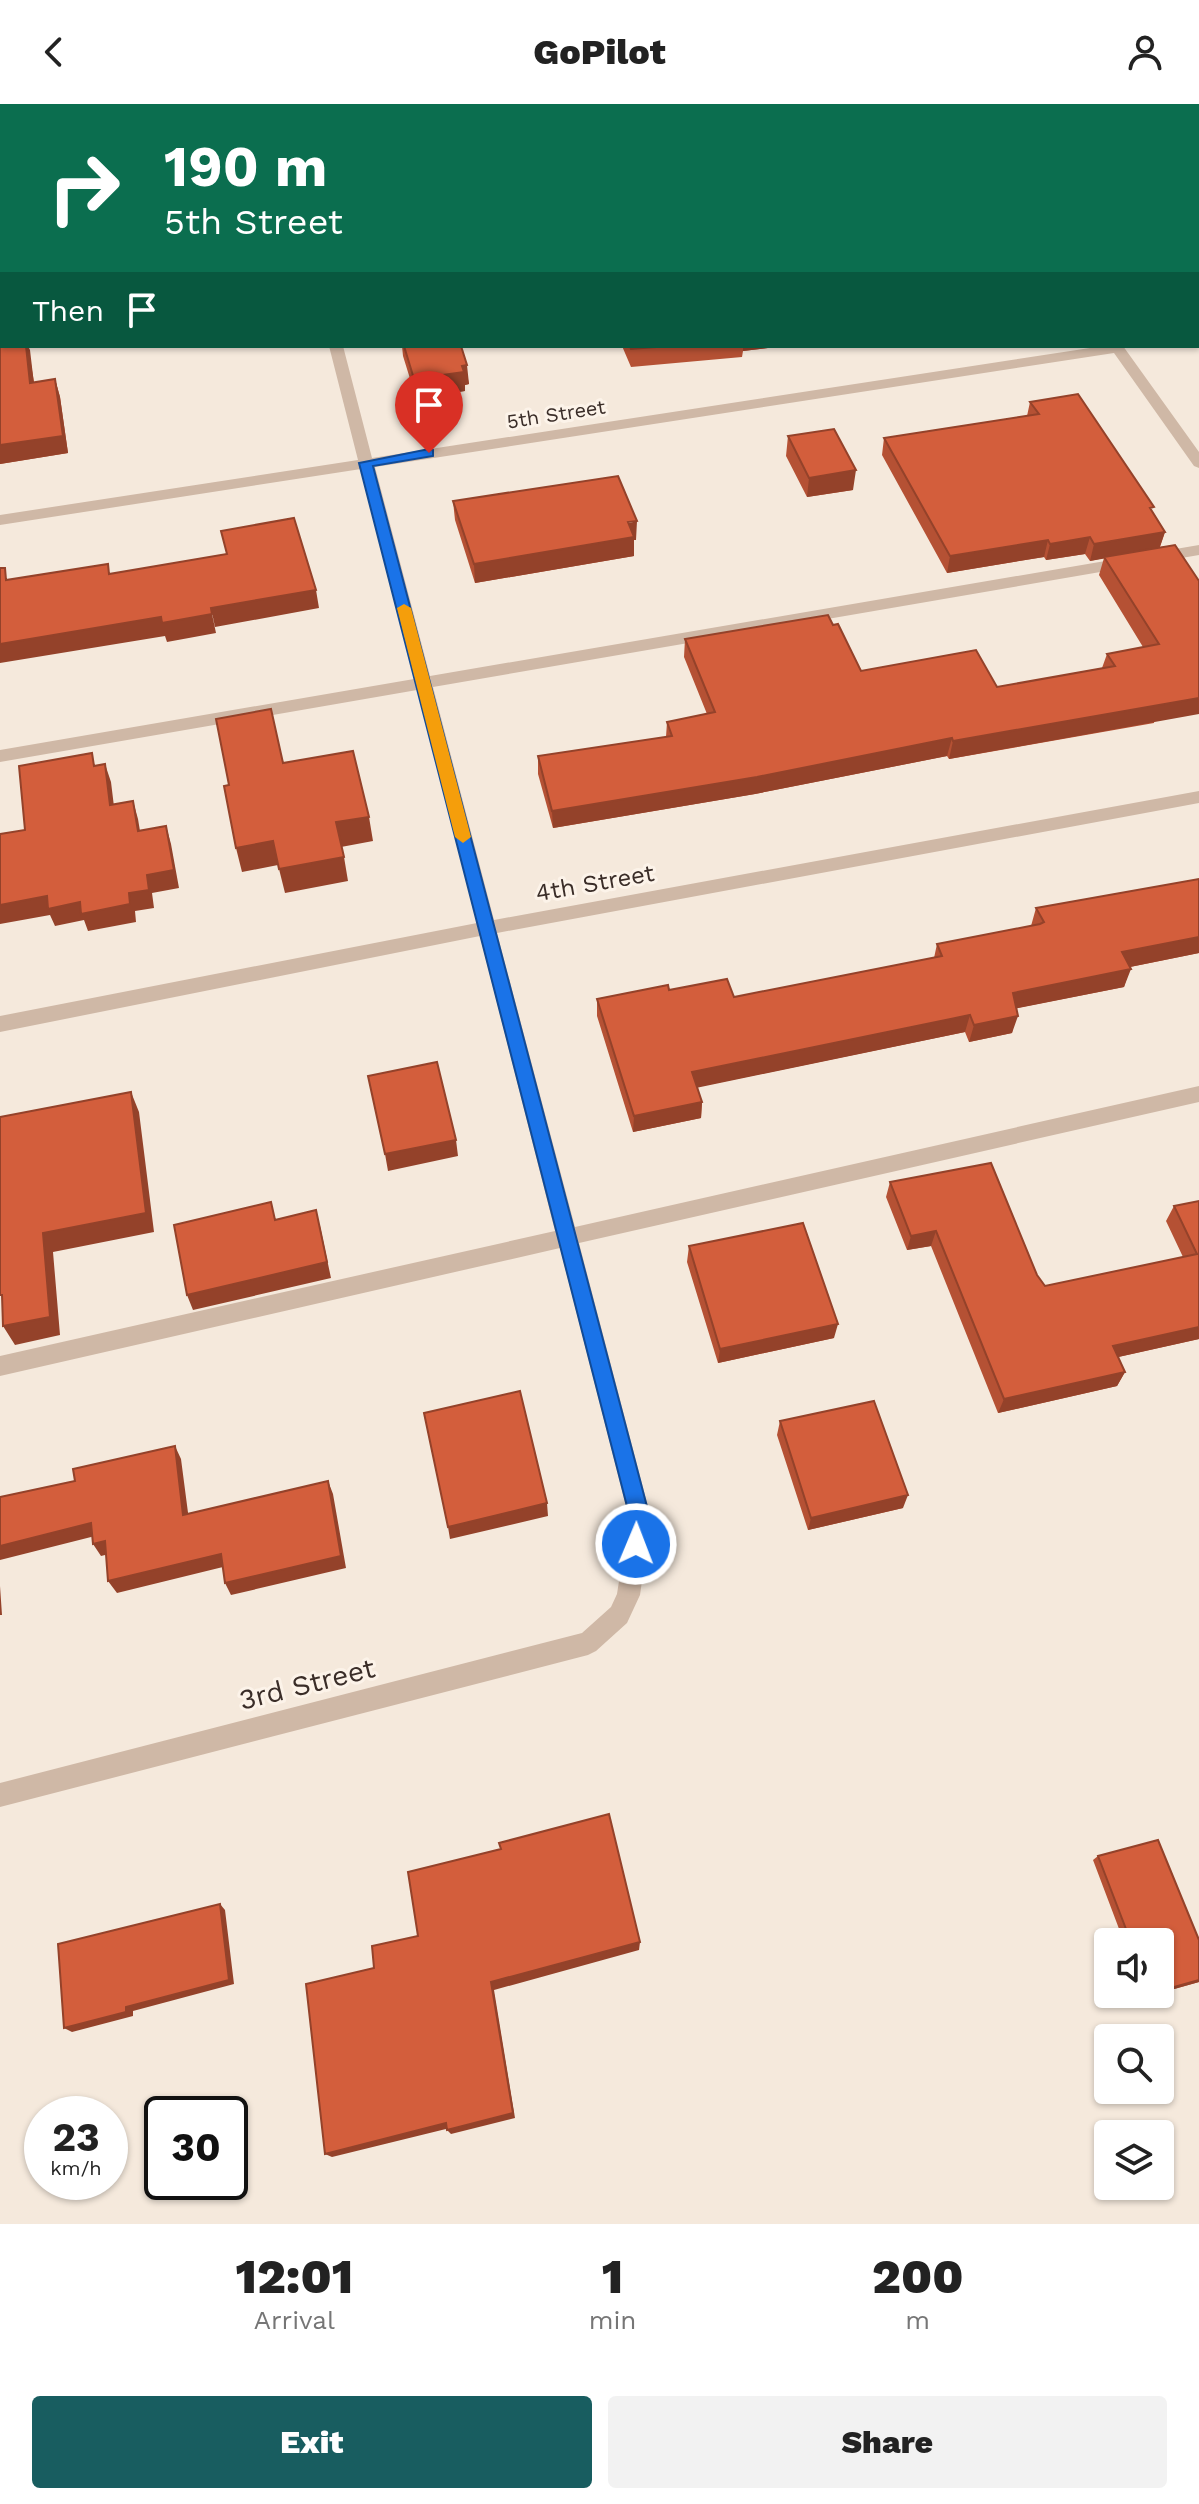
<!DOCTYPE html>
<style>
:root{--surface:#fff;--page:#f2f2f2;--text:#222;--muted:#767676;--accent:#185d60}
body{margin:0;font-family:"Work Sans",sans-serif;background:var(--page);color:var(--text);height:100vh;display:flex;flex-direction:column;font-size:30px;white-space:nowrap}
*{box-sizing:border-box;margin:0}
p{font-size:26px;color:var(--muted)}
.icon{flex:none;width:44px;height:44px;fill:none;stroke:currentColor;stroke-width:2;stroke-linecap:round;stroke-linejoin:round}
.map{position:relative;height:2120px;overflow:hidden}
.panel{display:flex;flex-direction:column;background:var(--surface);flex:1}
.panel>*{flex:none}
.top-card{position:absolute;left:0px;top:0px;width:1200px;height:244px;box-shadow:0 2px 6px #0004;background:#0b6e4f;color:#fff;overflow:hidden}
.fabs{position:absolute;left:1094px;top:1824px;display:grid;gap:16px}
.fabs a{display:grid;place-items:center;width:80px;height:80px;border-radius:8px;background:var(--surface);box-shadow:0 2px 6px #0004;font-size:40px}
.speed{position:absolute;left:24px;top:1992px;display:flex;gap:16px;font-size:40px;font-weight:700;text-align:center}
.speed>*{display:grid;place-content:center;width:104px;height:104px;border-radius:50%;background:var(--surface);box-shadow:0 2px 6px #0004;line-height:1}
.speed small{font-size:20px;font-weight:400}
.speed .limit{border:4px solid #111;border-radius:12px;background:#fff;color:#111}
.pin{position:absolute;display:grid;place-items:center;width:68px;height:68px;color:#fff;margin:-82px -34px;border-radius:50% 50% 50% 0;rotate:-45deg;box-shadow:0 0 8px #0007}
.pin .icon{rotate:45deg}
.me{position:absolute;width:88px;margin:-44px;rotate:1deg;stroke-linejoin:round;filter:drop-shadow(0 0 6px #0008)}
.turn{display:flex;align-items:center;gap:28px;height:168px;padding:0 32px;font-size:36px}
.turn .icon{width:104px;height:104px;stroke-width:2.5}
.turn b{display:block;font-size:56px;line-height:68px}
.then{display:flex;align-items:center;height:76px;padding:0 32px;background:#0003;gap:16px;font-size:30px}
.eta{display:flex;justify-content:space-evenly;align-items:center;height:136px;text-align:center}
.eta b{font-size:48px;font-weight:800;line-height:56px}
.button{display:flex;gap:16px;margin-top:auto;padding:16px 32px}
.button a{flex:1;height:92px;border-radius:8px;background:var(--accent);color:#fff;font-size:32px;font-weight:800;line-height:92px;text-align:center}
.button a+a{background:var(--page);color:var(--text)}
header{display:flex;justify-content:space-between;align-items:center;height:104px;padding:0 32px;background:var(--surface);font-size:36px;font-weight:800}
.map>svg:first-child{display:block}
</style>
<header><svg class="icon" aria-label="back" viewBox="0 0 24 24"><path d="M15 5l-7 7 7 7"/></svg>GoPilot<svg class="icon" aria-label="person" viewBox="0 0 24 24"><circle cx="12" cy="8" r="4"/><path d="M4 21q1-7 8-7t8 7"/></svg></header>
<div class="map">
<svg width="1199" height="2120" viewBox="0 0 1199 2120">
<rect width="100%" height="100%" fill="#f5e9dc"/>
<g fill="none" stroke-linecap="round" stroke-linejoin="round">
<path fill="#cfb8a6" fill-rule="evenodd" d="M698 0H712L697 2Z
M938 0H950L951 2H939Z
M0 94H2V102H0Z
M1198 164H1199V172H1198Z
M329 242H343L372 354 1103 242H1123L1199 348V364L1194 362 1114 249 375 363 430 572 1199 441V451L433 583 494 816 1199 687V699L497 829 575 1123 1199 982V998L579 1139 651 1414 640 1491 627 1519 596 1547 588 1551 0 1703V1679L582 1529 611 1503 617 1490 629 1414 560 1144 0 1272V1252L555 1127 480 832 0 928V912L477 819 417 586 0 658V646L414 575 361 365 0 421V411L358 356Z"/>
</g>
<path fill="#b55134" d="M2 150V242H28L34 278 55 275 60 293 68 349 0 360V151Z
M1198 201H1199V234L1198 232Z
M402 242H461L469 280 465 281V287L416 294 403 252Z
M622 242H783L743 247 742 253 631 263Z
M1030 298 1153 408 1165 428 1160 443 1175 441 1154 619 949 655 947 652 755 690 553 724 538 670V652L666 633 667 618 707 610 684 553 685 535 833 521 861 567 997 583 1102 564 1107 550 1143 543 1099 471 1104 454 1090 457 1085 450 1046 456 1044 453 947 469 882 351 884 334 1027 312Z
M788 332 853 386 807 393 786 352Z
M453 397 636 436H634V452L475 479 455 416Z
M1199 775V849L1130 863 1124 883 1017 904 1012 929 969 938 965 928 697 983 702 998 701 1014 633 1028 597 912V895L669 886 734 893 934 854 937 840 1031 822 1036 804Z
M890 1078 1037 1171 1045 1182 1183 1153 1166 1117 1174 1102 1199 1097V1235L1118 1253 1125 1268 1117 1282 998 1309 931 1142 907 1146 886 1093Z
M689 1142 834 1234 718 1259 687 1158Z
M780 1317 903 1404 808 1426 777 1331Z
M1098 1752 1199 1836V1878L1160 1889V1838H1124L1093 1756Z"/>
<path fill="#94422a" d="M297 0H432L416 2H281Z
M0 40H2V53L0 54Z
M26 242H28L30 246 36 297 30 279Z
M743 242H783L743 247Z
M467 261 469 280 465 281V287L416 294 414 275Z
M55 275 60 293 68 349 0 360V341Z
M856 366 853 386 807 393 809 374Z
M637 417 636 436H634V452L475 479 474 460Z
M1165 428 1159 445 1090 457 1094 440Z
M1090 433 1085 450 1046 456 1050 440Z
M1048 436 1044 453 947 469 950 452Z
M316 486 319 504 215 523 211 504Z
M212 510 216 529 167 538 165 532 0 559V540L161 513Z
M1199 594V610L949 655 953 637Z
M952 634 947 652 755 690 553 724 552 707Z
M105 660 111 678 116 719 110 701Z
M133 697 138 715 143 745 138 727Z
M369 713 373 737 341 743 336 718Z
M166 722 171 740 179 784 152 789 154 804 135 807 136 818 88 827 84 816 55 822 50 811 0 820V801L47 792 129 789 147 771Z
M273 737 278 761 242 768 236 744Z
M344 753 348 777 285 789 279 765Z
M1199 833V849L1115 866 1122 848Z
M1131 865 1124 883 1008 906 1013 889Z
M970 911 965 928 691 985 692 968Z
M1018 912 1012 929 969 938 974 921Z
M131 988 139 1008 154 1128 53 1148 60 1231 15 1241 3 1222 43 1129Z
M702 998 701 1014 633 1028 634 1012Z
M456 1036 458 1052 388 1067 385 1050Z
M320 1122 331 1174 193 1206 187 1191Z
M936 1127 931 1142 907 1146 911 1132Z
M838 1220 834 1234 718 1259 720 1245Z
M1199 1223V1235L1105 1256 1113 1242Z
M1125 1268 1117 1282 998 1309 1004 1295Z
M175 1342 181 1355 190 1424 183 1411Z
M328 1377 333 1390 346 1464 231 1491 225 1479Z
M908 1391 903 1404 808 1426 811 1414Z
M547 1399 548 1412 450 1435 448 1423Z
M91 1419 99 1431 0 1456V1442Z
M105 1437 113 1449 101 1452 93 1440Z
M221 1450 227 1462 117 1489 108 1477Z
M0 1482 2 1511H0Z
M220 1800 225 1806 234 1880 133 1907V1912L72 1928 64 1924 126 1903Z
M640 1838 639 1846 494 1886 515 2014 451 2030 447 2026 491 1878Z
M1199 1876V1878L1160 1889V1887Z
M446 2019 450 2024 332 2053 325 2050Z"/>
<path fill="#d35e3c" stroke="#94422a" stroke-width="2" d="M0 0H132L133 2H2V40H0Z
M220 0H297L281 2H221Z
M780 0H876L877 2H780Z
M1126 0H1152L1155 2H1121Z
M1198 29 1199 30V68L1198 67Z
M2 150V222H0V151Z
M0 234H2V242H26L30 279 55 275 63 332 0 341Z
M404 242H461L467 261 462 262 464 268 414 275Z
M630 242H669L631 245Z
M1078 290 1154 403 1150 404 1165 428 1094 440 1090 433 1050 440 1048 436 950 452 884 334 1039 310 1030 298Z
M834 325 856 366 809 374 788 332Z
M618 372 637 417 628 418 634 433 474 460 453 397Z
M294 414 316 486 211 504 212 510 162 519 161 513 0 540V464H5L6 476 108 460 109 470 227 450 221 427Z
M1175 441 1199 477V594L953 637 952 634 757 673 552 707 538 652 672 632 667 618 715 608 685 535 828 511 833 521 838 520 861 567 976 546 997 583 1115 562 1107 550 1159 540 1104 453Z
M271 605 283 659 353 647 369 713 336 718 344 753 279 765 273 737 236 744 224 682 229 681 216 615Z
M92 649 94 662 105 660 110 701 133 697 138 727 166 722 174 766 147 771 149 786 129 789 130 800 81 810 80 798 48 805 47 792 0 801V730L25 726 19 662Z
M1199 775V833L1122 848 1131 865 1013 889 1018 912 974 921 970 911 692 968 702 998 634 1012 597 895 668 881 669 886 727 875 734 893 942 852 937 840 1040 820 1044 818 1036 804Z
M437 958 456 1036 385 1050 368 972Z
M131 988 146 1109 43 1129 50 1213 3 1222 2 1191H0V1013Z
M991 1059 1037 1171 1045 1182 1197 1150 1174 1102 1199 1097V1223L1113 1242 1125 1268 1004 1295 936 1127 911 1132 890 1078Z
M271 1098 275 1116 316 1106 327 1158 187 1191 174 1121Z
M803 1119 838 1220 720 1245 689 1142Z
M520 1287 547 1399 448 1423 424 1309Z
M874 1297 908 1391 811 1414 780 1317Z
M175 1342 183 1411 328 1377 341 1452 225 1479 221 1450 108 1477 105 1437 93 1440 91 1419 0 1442V1393L75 1377 73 1365Z
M609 1710 640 1838 491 1878 513 2009 447 2026 446 2019 325 2050 306 1880 374 1864 372 1842 418 1832 408 1768 501 1745 499 1739Z
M1158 1736 1199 1836V1876L1160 1887V1838H1131L1098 1752Z
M220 1800 229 1876 126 1903V1908L64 1924 58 1840Z"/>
<path fill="#1a73e8" stroke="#114b97" stroke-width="2" d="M429 345 433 346V352L373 362 650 1414 643 1447 636 1450 629 1447 626 1440 630 1414 359 359Z"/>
<path fill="#f59e0b" d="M404 500 411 504 471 733 463 739 455 733 397 504Z"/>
<g text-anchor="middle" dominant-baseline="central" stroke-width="6" stroke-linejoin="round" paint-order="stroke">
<g font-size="20" fill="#3a2d28" stroke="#fcf3e9">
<text transform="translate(556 310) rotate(-9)">5th Street</text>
</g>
<g font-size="24" fill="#3a2d28" stroke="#fcf3e9">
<text transform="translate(595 779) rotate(-10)">4th Street</text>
</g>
<g font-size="28" fill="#3a2d28" stroke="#fcf3e9">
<text transform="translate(307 1580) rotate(-14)">3rd Street</text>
</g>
</g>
</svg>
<div class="fabs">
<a><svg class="icon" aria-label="sound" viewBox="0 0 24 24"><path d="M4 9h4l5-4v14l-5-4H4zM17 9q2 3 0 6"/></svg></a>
<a><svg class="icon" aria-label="search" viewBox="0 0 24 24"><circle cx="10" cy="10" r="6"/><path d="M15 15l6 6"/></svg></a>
<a><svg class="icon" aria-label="layers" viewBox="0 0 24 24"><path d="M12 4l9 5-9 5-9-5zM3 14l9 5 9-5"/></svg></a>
</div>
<div class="speed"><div>23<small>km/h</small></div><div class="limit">30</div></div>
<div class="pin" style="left:429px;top:349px;background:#d93025"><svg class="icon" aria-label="arrive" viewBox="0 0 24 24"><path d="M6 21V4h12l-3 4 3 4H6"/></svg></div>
<svg class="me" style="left:636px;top:1440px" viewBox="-20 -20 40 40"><circle r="17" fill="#1a73e8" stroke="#fff" stroke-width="3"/><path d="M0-11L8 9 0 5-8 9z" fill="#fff"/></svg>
<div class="top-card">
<div class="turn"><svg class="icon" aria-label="right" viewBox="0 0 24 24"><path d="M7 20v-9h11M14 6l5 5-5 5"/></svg><div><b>190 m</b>5th Street</div></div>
<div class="then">Then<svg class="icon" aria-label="arrive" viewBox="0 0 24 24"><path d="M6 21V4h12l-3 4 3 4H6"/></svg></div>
</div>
</div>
<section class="panel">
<div class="eta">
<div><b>12:01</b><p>Arrival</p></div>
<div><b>1</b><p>min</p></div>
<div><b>200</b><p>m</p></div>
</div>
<div class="button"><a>Exit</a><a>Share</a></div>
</section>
